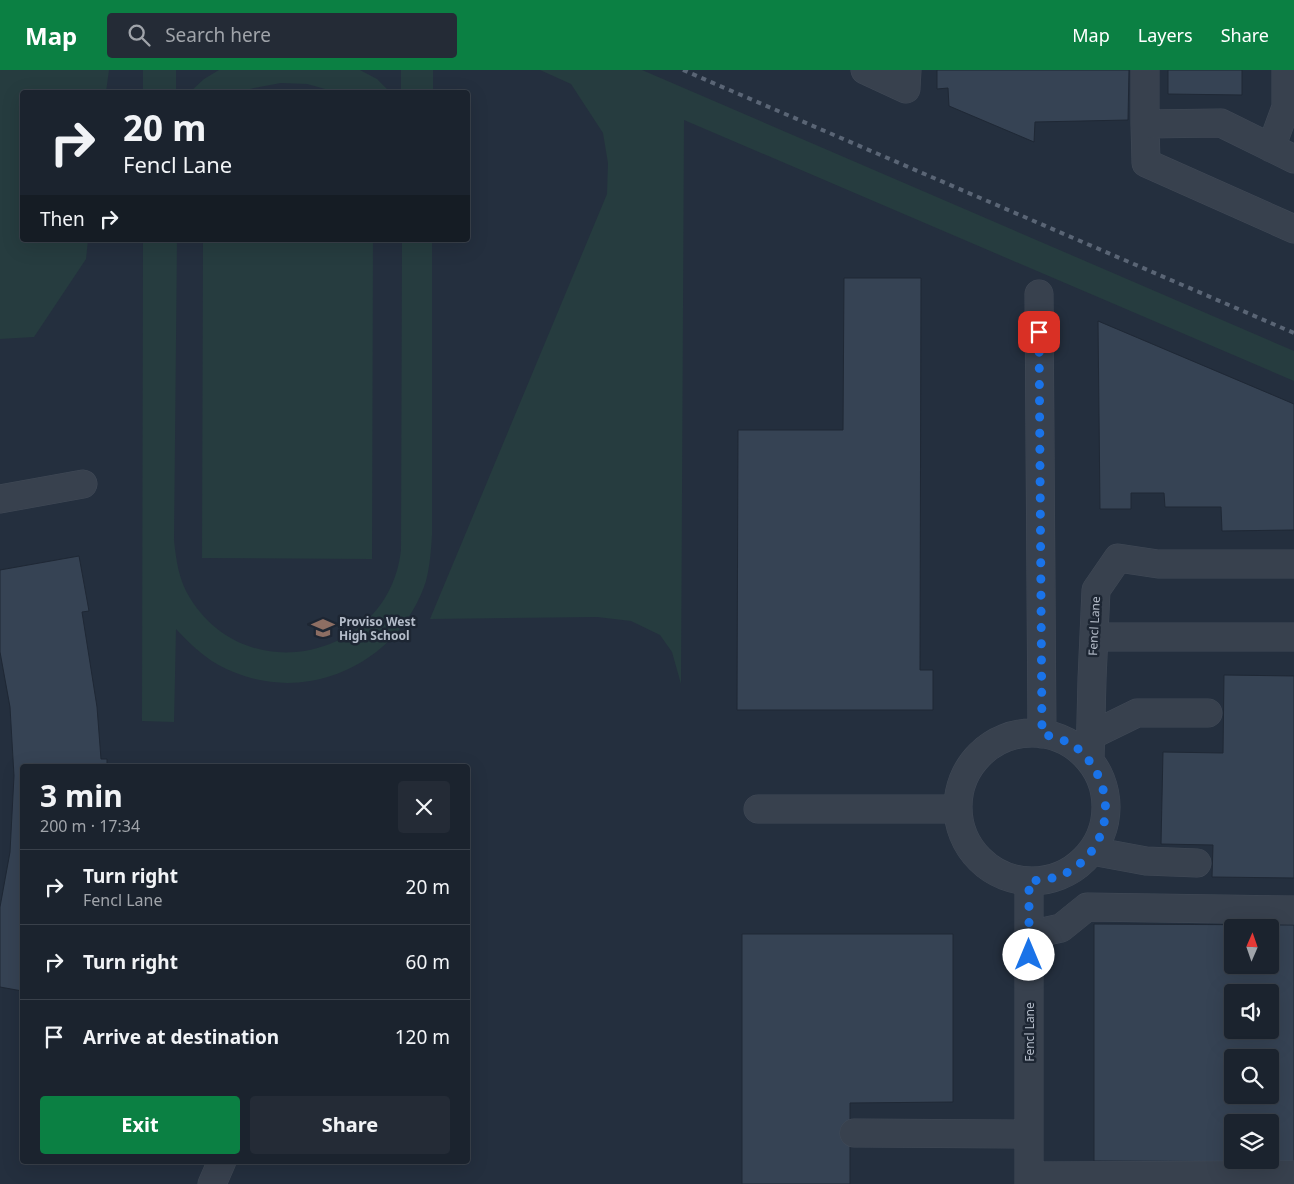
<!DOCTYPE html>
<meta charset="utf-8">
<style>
:root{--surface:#1b232e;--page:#242b36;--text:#f1f3f6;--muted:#a0a4aa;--line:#39404a;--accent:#0b8043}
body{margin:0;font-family:"Noto Sans",sans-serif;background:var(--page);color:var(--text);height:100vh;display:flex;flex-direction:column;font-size:19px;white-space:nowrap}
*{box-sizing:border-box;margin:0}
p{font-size:16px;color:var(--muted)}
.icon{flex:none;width:28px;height:28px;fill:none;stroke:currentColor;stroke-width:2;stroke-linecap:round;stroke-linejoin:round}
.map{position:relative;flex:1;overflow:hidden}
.side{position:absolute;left:20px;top:694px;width:450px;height:400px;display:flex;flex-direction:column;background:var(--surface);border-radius:5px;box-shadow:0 5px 20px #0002,0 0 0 1px var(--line)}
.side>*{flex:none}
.guide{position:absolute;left:20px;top:20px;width:450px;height:152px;border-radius:5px;box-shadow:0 5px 20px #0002,0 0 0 1px var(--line);background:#1b232e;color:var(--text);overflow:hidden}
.needle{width:32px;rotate:2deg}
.controls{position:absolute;left:1224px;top:849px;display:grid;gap:10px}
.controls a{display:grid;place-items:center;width:55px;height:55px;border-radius:5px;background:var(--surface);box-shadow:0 5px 20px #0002,0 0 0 1px var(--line);font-size:25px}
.pin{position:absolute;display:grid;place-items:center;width:42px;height:42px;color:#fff;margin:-21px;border-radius:10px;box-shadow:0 2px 8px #0006}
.me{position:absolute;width:55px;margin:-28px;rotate:0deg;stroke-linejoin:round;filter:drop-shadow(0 0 4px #0008)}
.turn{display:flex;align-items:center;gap:18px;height:105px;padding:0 20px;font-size:22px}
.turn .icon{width:65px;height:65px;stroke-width:2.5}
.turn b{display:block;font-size:35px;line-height:42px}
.then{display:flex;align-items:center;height:48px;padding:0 20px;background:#0003;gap:10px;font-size:19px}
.round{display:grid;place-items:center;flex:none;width:52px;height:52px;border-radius:5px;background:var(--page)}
.summary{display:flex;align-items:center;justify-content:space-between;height:85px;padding:0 20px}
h1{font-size:30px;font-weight:700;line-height:38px}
.action{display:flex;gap:10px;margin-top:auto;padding:10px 20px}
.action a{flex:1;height:58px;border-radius:5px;background:var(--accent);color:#fff;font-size:20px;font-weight:700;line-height:58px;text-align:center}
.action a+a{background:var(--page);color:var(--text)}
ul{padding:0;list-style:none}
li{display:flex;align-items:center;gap:15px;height:75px;padding:0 20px;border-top:1px solid var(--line)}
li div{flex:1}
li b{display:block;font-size:19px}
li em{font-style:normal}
header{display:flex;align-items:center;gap:30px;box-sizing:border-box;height:70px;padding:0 25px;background:var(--accent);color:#fff}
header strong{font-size:24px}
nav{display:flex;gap:28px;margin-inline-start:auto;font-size:18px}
.search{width:350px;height:45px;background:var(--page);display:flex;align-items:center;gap:12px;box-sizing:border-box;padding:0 18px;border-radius:5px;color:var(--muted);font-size:19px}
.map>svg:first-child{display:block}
</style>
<header>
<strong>Map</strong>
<div class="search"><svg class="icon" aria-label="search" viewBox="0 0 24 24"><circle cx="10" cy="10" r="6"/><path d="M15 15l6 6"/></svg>Search here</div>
<nav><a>Map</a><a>Layers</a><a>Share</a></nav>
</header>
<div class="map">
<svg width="1294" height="1114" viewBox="0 0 1294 1114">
<rect width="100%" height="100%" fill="#242f3e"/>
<path fill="#263c3f" d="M0 0H109L106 22H22V170H88L86 189 34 267 0 269Z
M143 0H176V22H143Z
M219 0H360L377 9 390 22H336L307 14 281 13 254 18 240 22H190L204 9Z
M401 0H433V22H401Z
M540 0H642L1294 281V311L684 50 681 614 672 582 660 565 631 551 597 547 430 549 607 124 608 93 603 63 571 14Z
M143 170H177L174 470C176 490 179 511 190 528 247 621 389 588 401 480L402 170H432V465C431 480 430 496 426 511 401 589 314 634 236 603 211 594 194 578 176 559L174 652 142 651Z
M203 170H373L372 489 202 488Z"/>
<path fill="#364354" stroke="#1f2835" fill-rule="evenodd" d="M937 0H1129L1128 50 1035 52 1034 72 949 36 948 18 937 19Z
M1168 0H1242V25L1168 24Z
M844 208H921L920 600H933V640H737L738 360H843Z
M1098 251 1294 334V460L1222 461 1221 437H1165L1164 423H1131V439H1100Z
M79 486 89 541 82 542 97 637 101 689H107V696H22V921L0 917V837L10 782 14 706 10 637 0 582V500Z
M1224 605 1294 606V808L1212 807 1213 775 1161 774 1163 682 1223 683Z
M1094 854 1294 855V1092L1094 1091ZM1232 858H1270V895H1232ZM1232 922H1270V960H1232ZM1232 988H1270V1025H1232ZM1232 1052H1270V1090H1232Z
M742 864H953V1032L850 1033V1114H742Z"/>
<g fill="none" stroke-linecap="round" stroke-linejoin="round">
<defs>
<path id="minor" d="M865 0 906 19 907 0
M1145 0V54
M1271 78 1286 37V0
M1294 89 1221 53 1145 54 1146 93 1294 159
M1039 224 1042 664
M0 429 83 414
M1094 567H1294
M958 737a74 74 0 1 1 148 0a74 74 0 1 1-148 0Z
M1090 666 1137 643H1208
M1090 691 1092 609 1096 520 1118 488 1158 494H1294
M758 739H958
M1092 781 1146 791 1197 793
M1029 865 1061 858 1087 837 1294 840
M854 1063 1029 1064
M1029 1106 1294 1105
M212 1114 222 1091
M1029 1114V811"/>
</defs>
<use href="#minor" stroke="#414a57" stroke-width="29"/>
<use href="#minor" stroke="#38414e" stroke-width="28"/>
<path stroke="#5a6575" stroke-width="4" stroke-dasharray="5 5" stroke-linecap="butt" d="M683 0 1294 263"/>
</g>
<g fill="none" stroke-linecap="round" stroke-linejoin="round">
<path stroke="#1a73e8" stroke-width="9" stroke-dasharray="0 16.2" d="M1029 885V811C1042 810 1055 809 1066 803 1115 777 1118 713 1077 678 1067 670 1054 667 1042 664L1039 262"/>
</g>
<defs>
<symbol id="school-bare" viewBox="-9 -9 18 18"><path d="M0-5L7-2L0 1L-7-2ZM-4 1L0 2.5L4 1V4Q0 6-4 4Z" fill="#8d6e63" stroke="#1d2633" stroke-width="2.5" paint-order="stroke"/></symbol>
</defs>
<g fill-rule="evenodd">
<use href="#school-bare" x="307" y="542" width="32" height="32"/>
</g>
<g text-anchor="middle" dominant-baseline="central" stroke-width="5" stroke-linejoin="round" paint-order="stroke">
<g font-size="12" font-weight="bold" fill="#b4bcc9" stroke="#1d2633" text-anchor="start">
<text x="339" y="551">Proviso West<tspan x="339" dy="14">High School</tspan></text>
</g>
<g font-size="12" fill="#b4bcc9" stroke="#1d2633">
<text transform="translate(1094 556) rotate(-87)">Fencl Lane</text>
<text transform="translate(1029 962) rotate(-90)">Fencl Lane</text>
</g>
</g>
</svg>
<div class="controls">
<a><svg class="needle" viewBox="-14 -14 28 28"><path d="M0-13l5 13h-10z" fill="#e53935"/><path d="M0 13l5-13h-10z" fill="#a0a4aa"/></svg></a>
<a><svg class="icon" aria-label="sound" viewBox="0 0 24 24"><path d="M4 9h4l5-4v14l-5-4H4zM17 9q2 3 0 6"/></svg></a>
<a><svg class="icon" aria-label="search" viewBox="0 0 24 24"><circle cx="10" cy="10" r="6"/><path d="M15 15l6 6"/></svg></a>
<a><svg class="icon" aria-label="layers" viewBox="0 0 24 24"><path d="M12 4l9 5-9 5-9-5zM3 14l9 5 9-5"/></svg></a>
</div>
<div class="pin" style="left:1039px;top:262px;background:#d93025"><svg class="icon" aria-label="arrive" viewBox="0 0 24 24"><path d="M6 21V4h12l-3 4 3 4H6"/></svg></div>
<svg class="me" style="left:1029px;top:885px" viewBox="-20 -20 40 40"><circle r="19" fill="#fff"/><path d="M0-13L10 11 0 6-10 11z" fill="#1a73e8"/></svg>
<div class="guide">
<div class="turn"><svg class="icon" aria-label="right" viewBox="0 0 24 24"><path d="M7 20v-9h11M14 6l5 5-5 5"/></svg><div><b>20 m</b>Fencl Lane</div></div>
<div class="then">Then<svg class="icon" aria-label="right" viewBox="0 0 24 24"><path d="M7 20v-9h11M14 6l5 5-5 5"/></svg></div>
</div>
<section class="side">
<div class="summary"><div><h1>3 min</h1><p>200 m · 17:34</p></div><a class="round"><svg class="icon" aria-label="close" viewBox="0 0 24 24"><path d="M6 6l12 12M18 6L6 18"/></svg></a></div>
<ul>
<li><svg class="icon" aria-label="right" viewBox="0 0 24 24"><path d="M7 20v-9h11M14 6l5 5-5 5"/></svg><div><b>Turn right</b><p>Fencl Lane</p></div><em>20 m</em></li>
<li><svg class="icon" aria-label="right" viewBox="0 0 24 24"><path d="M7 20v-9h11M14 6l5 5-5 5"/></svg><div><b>Turn right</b></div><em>60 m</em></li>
<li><svg class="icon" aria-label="arrive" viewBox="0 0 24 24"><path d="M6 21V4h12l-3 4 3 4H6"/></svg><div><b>Arrive at destination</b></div><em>120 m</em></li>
</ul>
<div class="action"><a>Exit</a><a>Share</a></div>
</section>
</div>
